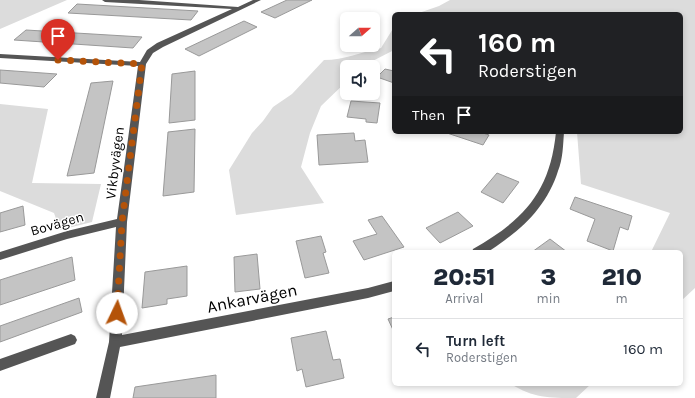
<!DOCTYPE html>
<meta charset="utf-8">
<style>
:root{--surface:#fff;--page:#f6f6f7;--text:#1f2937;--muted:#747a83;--line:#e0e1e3}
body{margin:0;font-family:Karla,sans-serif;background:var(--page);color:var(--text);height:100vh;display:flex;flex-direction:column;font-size:15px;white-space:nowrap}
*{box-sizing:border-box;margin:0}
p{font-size:13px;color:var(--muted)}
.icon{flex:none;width:22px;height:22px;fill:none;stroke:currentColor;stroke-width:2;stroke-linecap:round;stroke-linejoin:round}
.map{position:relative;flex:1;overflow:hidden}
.drawer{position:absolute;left:392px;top:250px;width:291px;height:136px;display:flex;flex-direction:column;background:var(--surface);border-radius:6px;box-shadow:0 2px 6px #0003}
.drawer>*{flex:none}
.hud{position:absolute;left:392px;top:12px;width:291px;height:122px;border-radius:6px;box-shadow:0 2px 6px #0003;background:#202124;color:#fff;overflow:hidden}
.needle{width:26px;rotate:69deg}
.controls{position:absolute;left:340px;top:12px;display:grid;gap:8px}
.controls a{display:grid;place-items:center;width:40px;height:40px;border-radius:6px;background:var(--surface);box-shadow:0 2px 6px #0003;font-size:20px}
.pin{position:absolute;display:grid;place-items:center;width:34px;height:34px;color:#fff;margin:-41px -17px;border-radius:50% 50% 50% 0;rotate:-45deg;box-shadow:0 0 4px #0007}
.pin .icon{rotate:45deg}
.me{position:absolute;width:44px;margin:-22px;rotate:3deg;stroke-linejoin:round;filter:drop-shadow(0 0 3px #0008)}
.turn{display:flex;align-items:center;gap:14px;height:84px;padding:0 20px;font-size:18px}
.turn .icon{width:52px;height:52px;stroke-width:2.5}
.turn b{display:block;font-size:28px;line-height:34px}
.then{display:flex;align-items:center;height:38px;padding:0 20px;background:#0003;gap:8px;font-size:15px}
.eta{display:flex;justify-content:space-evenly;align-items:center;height:68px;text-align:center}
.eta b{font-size:24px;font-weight:800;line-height:28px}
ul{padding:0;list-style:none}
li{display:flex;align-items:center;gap:12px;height:60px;padding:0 20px;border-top:1px solid var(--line)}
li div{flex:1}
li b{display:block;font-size:15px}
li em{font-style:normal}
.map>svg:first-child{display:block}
</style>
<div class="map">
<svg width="695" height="398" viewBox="0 0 695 398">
<rect width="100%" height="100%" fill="#fff"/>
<path fill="#dcdcdc" d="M0 0H67L0 29Z
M450 0H695V288L681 301V252H651L670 213 581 184 577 132H681V14H416L439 6Z
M394 27V50L361 67H347V81L321 106 310 133 301 167 324 203 236 215 229 170 252 133 263 121 273 107 292 94 324 60C344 60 362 52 381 48Z
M0 104 48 109 32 183 101 184 92 222 60 230 54 213 0 191Z
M511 384H591L576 398C549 398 533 398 511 384Z"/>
<path fill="#c4c4c4" stroke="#999" d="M287 0H312L275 18 261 12Z
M77 4 198 11 191 20 68 13Z
M244 21 257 27 199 56 185 49Z
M26 30 142 37 133 48 14 40Z
M385 69 394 71V83L377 77Z
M0 70 57 74 44 87 0 83Z
M195 71V120L169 123 172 74Z
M113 81 94 173 67 176 91 83Z
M351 101 380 103 377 123 366 122V119L347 117Z
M195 129 194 192 163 196 168 132Z
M444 132H480L489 135 483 145Z
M354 133 355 141 365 140 368 162 319 165 317 135Z
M497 173 519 182 503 203 481 192Z
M575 197 632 216 628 230 620 227 613 251 587 241 595 219 570 209Z
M23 206 25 225 0 232V213Z
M458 212 473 226 440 243 426 228Z
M382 216 404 247 364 260 353 241 377 234 368 220Z
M321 236 326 252 323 253 329 273 305 278 296 241Z
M550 239 567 252H532Z
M257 254 260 289 235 292 234 257Z
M72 257 75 280 0 305V280Z
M187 266V296L167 299V304L142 308 145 272Z
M79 298 82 312 0 342V326Z
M394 317V332L388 319Z
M326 331 333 360 340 359 344 378 306 387 302 369 297 371 291 338Z
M216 375V398H133L135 387Z"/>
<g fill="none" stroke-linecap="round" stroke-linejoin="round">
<path fill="#555" fill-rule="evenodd" d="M102 0H139L238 7 253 0H261L163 47 153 53 146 64 127 222 122 335 368 288 394 281V291L368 298 120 347 110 398H96L109 342 116 227 67 239 0 260V252L67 231 117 219 138 66 0 58V54L140 62 147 50 157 43 232 9 105 2Z
M556 132H564C563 145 563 159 558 171 549 200 529 223 505 240 499 244 493 249 487 252 482 253 476 252 472 252L473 249C524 220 550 192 556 132Z
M71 334 75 336 77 340 75 344 0 371V359Z"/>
</g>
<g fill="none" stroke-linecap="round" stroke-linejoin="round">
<path stroke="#b45309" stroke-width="7" stroke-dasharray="0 12.6" d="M58 60 142 64 122 222 117 313"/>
</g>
<g text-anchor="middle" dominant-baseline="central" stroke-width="3" stroke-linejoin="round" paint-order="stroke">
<g font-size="14" fill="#000" stroke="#fff">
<text transform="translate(115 163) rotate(-83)">Vikbyvägen</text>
<text transform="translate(57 224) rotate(-16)">Bovägen</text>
</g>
<g font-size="17" fill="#000" stroke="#fff">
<text transform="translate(252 298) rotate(-11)">Ankarvägen</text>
</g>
</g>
</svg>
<div class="controls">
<a><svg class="needle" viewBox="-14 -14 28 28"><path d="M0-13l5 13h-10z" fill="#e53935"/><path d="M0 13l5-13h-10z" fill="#747a83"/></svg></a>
<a><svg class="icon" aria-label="sound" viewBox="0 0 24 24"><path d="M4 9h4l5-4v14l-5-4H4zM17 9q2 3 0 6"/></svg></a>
</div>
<div class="pin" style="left:58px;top:60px;background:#d93025"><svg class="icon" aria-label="arrive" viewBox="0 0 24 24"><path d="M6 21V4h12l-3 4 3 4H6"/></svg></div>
<svg class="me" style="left:117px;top:313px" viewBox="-20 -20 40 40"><circle r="19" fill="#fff"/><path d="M0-13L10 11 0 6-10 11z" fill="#b45309"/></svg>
<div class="hud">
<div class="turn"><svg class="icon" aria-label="left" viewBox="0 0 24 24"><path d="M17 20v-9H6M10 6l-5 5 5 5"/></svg><div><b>160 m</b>Roderstigen</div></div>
<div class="then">Then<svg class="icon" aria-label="arrive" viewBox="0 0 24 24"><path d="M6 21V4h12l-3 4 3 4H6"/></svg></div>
</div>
<section class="drawer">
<div class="eta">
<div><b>20:51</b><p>Arrival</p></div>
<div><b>3</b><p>min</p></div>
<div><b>210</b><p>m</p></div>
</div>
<ul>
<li><svg class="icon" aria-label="left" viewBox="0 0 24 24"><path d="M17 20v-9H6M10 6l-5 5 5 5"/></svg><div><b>Turn left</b><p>Roderstigen</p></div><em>160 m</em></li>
</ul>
</section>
</div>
